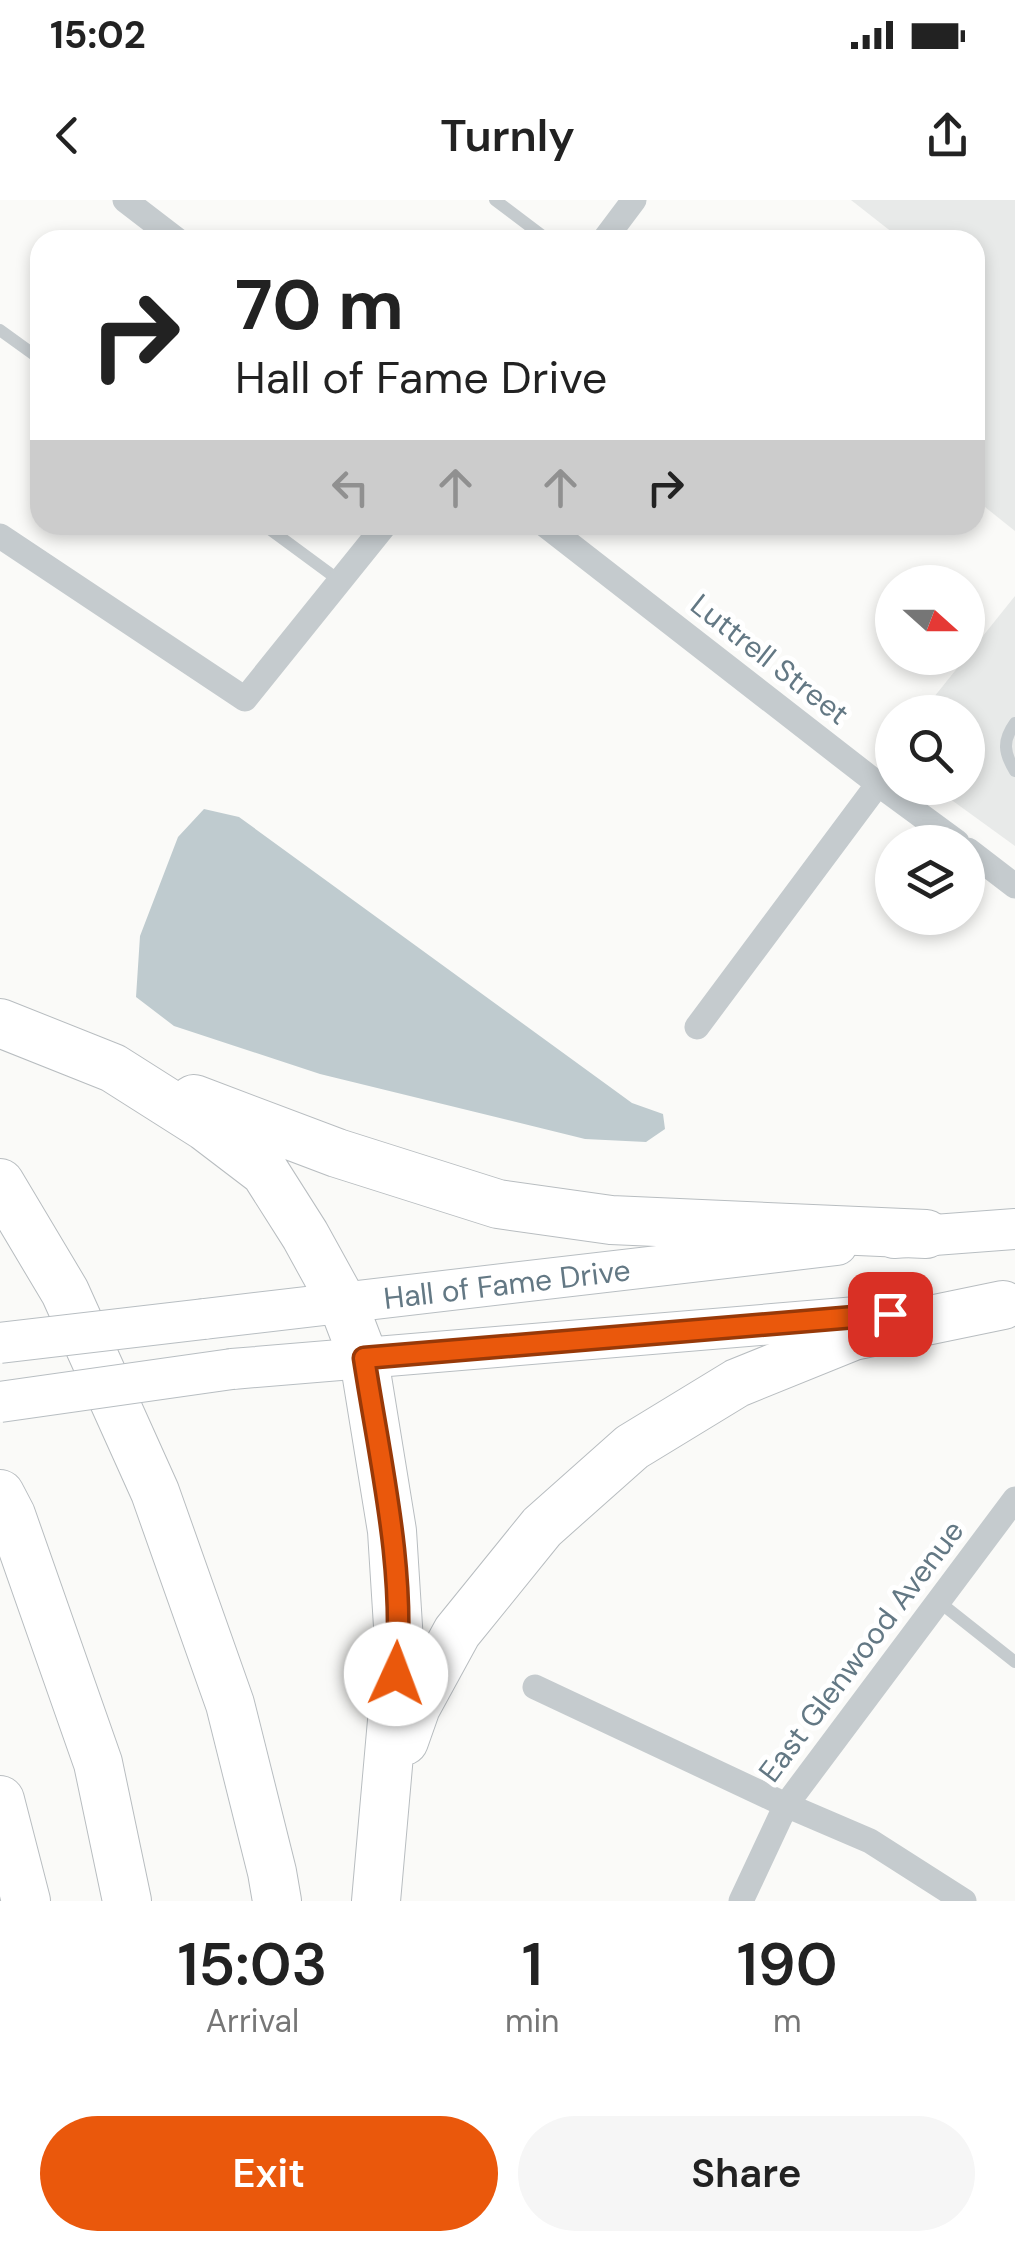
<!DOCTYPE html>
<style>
:root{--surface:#fff;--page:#f6f6f6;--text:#222;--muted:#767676;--accent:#ea580c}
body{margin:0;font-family:"DM Sans",sans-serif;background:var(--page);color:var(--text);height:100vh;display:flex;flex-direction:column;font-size:38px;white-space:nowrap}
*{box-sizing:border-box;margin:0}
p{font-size:32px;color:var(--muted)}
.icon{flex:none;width:55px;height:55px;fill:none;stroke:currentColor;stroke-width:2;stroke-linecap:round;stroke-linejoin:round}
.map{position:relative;height:1701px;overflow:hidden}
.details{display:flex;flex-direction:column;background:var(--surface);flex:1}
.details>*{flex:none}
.hud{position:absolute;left:30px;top:30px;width:955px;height:305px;border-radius:30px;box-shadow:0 5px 15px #0003;background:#fff;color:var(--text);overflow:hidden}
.needle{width:65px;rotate:111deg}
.tools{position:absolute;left:875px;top:365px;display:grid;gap:20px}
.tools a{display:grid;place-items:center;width:110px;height:110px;border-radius:50%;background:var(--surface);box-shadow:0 5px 15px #0003;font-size:50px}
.pin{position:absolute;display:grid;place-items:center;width:85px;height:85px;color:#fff;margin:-42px;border-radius:20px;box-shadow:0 5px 15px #0006}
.me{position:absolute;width:110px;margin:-55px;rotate:2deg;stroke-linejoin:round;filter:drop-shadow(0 0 8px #0008)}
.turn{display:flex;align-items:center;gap:35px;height:210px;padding:0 40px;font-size:45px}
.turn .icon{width:130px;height:130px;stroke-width:2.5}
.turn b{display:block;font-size:70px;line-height:85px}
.lanes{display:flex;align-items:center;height:95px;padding:0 40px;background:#0003;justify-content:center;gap:50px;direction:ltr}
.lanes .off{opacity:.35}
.eta{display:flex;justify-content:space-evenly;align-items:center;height:170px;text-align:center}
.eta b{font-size:60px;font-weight:600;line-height:70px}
.cta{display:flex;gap:20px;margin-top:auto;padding:20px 40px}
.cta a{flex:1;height:115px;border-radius:60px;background:var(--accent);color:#fff;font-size:40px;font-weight:600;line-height:115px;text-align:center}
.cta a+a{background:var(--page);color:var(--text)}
.status{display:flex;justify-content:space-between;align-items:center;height:70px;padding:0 50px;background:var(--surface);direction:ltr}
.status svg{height:28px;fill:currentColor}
header{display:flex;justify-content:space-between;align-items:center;height:130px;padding:0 40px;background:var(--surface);font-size:45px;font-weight:600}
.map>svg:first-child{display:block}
</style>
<div class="status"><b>15:02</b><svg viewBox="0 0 49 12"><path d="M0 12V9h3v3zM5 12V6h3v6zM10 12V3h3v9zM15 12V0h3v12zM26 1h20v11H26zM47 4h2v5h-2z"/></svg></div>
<header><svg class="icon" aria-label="back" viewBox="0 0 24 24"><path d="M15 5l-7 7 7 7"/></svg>Turnly<svg class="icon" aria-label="share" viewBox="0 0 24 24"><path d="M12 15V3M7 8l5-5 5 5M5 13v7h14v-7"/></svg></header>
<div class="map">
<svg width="1015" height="1701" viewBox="0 0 1015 1701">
<rect width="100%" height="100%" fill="#fafaf8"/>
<path fill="#e8eae9" d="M851 0H1015V331L975 299V40H902Z
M1015 396V646L935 588H968V512H922Z"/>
<path fill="#bfcbcf" d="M204 609 239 617 632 903 663 914 665 929 646 942 585 939 320 874 174 826 136 797 140 736 178 637Z"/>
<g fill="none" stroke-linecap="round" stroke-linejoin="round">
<defs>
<g id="primary">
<path d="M894 1038 1015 1029"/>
<path id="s1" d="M204 1119 837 1045"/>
<path d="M232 1169 881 1115"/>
</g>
<path id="highway" d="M0 823 113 868 206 927 265 972 305 1035 343 1104 364 1159 392 1331 399 1442 376 1701
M194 899 337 953 498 1004 611 1020 926 1034
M0 983 65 1092 155 1292 230 1504 272 1672 277 1701
M0 1294 11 1315 98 1563 127 1701
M404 1541 416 1507 457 1432 542 1327 632 1247 737 1183 853 1136 1003 1105
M0 1600 26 1701"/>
</defs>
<use href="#primary" stroke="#b8bec2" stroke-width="42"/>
<use href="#highway" stroke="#b8bdc0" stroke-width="50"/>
<path stroke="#c5cbce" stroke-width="12" d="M495 0 548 40
M0 130 40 159
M264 325 340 381
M1015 523C1002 541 1004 553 1015 571
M938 1401 1015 1462"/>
<path stroke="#c5cbce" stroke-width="25" d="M125 0 177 40
M604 40 634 0
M545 325 878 584 957 642
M0 336 245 499 385 325
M968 650 1015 686
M697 827 878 584
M535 1487 786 1605 870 1641 964 1701
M741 1701 786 1605 1015 1299"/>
<use href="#primary" stroke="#fff" stroke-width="40"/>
<use href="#highway" stroke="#fff" stroke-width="48"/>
<defs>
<path id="primary-bridge" d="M0 1143 204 1119
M0 1202 232 1169"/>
</defs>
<use href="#primary-bridge" stroke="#b8bec2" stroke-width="42" stroke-linecap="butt"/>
<use href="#primary-bridge" stroke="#fff" stroke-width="40"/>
</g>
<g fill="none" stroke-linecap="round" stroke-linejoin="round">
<defs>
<path id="route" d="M396 1474C406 1369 380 1262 364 1158L890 1114"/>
</defs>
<use href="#route" stroke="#983908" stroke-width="25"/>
<use href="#route" stroke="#ea580c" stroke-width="18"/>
</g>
<g text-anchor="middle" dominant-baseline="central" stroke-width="10" stroke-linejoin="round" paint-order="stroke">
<g font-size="30" fill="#637884" stroke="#fff">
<text transform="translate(770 459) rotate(38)">Luttrell Street</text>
<text stroke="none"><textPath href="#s1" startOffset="305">Hall of Fame Drive</textPath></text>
<text transform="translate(861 1451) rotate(-53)">East Glenwood Avenue</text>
</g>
</g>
</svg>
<div class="tools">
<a><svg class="needle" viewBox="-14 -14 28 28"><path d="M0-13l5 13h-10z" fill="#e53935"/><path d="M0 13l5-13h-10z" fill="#767676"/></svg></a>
<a><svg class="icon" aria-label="search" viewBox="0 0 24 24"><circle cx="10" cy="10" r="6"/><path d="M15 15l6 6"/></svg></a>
<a><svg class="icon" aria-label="layers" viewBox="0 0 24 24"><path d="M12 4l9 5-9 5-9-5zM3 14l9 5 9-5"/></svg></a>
</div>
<div class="pin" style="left:890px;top:1114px;background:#d93025"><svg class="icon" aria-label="arrive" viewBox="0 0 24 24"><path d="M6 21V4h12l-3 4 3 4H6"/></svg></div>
<svg class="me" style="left:396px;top:1474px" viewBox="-20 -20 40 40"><circle r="19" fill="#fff"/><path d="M0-13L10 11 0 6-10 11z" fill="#ea580c"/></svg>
<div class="hud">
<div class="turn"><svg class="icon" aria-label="right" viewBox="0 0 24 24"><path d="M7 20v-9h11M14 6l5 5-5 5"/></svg><div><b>70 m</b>Hall of Fame Drive</div></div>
<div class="lanes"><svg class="icon off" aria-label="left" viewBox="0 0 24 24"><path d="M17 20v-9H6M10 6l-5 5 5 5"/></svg><svg class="icon off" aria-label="ahead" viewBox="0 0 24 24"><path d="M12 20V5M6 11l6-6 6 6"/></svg><svg class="icon off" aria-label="ahead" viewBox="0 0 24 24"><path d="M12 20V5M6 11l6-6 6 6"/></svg><svg class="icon" aria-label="right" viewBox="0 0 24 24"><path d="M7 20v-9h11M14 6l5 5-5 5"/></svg></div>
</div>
</div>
<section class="details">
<div class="eta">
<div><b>15:03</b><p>Arrival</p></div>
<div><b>1</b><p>min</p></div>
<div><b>190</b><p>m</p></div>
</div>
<div class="cta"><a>Exit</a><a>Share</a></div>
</section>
